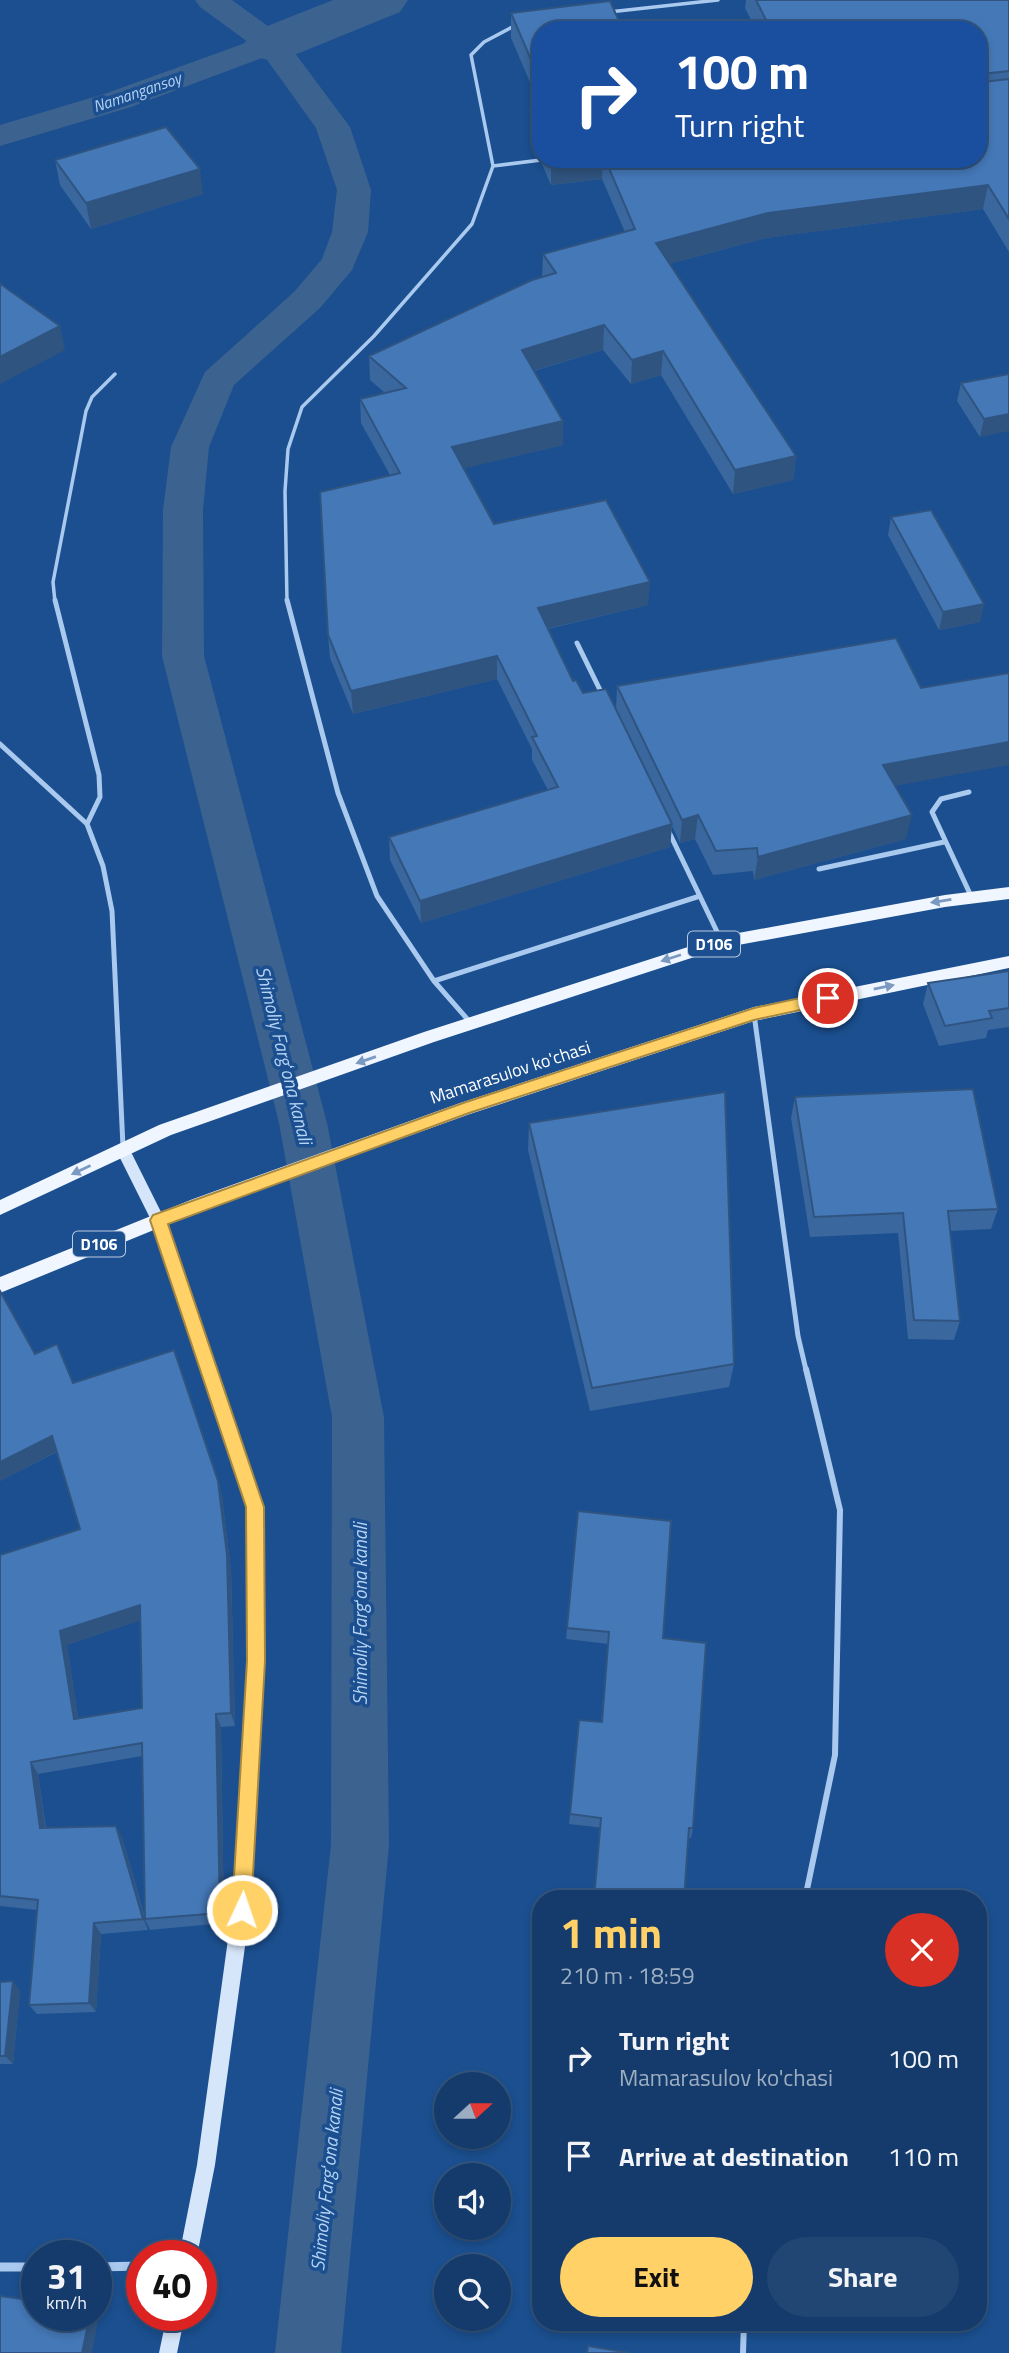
<!DOCTYPE html>
<meta charset="utf-8">
<style>
:root{--surface:#143b6b;--page:#214673;--text:#f1f3f6;--muted:#9dadc1;--line:#33557e;--accent:#ffd166}
body{margin:0;font-family:"Titillium Web",sans-serif;background:var(--page);color:var(--text);height:100vh;display:flex;flex-direction:column;font-size:26px;white-space:nowrap}
*{box-sizing:border-box;margin:0}
p{font-size:23px;color:var(--muted)}
.icon{flex:none;width:38px;height:38px;fill:none;stroke:currentColor;stroke-width:2;stroke-linecap:round;stroke-linejoin:round}
.map{position:relative;flex:1;overflow:hidden}
.drawer{position:absolute;left:532px;top:1890px;width:455px;height:441px;display:flex;flex-direction:column;background:var(--surface);border-radius:28px;box-shadow:0 4px 10px #0003,0 0 0 2px var(--line)}
.drawer>*{flex:none}
.banner{position:absolute;left:532px;top:21px;width:455px;height:147px;border-radius:28px;box-shadow:0 4px 10px #0003,0 0 0 2px var(--line);background:#1a4fa0;color:#fff;overflow:hidden}
.needle{width:46px;rotate:69deg}
.controls{position:absolute;left:434px;top:2072px;display:grid;gap:14px}
.controls a{display:grid;place-items:center;width:77px;height:77px;border-radius:50%;background:var(--surface);box-shadow:0 4px 10px #0003,0 0 0 2px var(--line);font-size:35px}
.speed{position:absolute;left:21px;top:2240px;display:flex;gap:14px;font-size:35px;font-weight:700;text-align:center}
.speed>*{display:grid;place-content:center;width:91px;height:91px;border-radius:50%;background:var(--surface);box-shadow:0 4px 10px #0003,0 0 0 2px var(--line);line-height:1}
.speed small{font-size:18px;font-weight:400}
.speed .limit{border:10px solid #d22;background:#fff;color:#111}
.pin{position:absolute;display:grid;place-items:center;width:60px;height:60px;color:#fff;margin:-30px;border:4px solid #fff;border-radius:50%;box-shadow:0 2px 7px #0007}
.me{position:absolute;width:77px;margin:-38px;rotate:3deg;stroke-linejoin:round;filter:drop-shadow(0 0 5px #0008)}
.turn{display:flex;align-items:center;gap:24px;height:147px;padding:0 28px;font-size:32px}
.turn .icon{width:91px;height:91px;stroke-width:2.5}
.turn b{display:block;font-size:49px;line-height:60px}
.round{display:grid;place-items:center;flex:none;width:74px;height:74px;border-radius:37px;background:var(--page)}
.headline{display:flex;align-items:center;justify-content:space-between;height:119px;padding:0 28px}
h1{font-size:42px;font-weight:700;line-height:52px;color:var(--accent)}
.cta{display:flex;gap:14px;margin-top:auto;padding:14px 28px}
.cta a{flex:1;height:80px;border-radius:42px;background:var(--accent);color:#111;font-size:28px;font-weight:700;line-height:80px;text-align:center}
.cta a+a{background:var(--page);color:var(--text)}
ul{padding:0;list-style:none}
li{display:flex;align-items:center;gap:21px;height:98px;padding:0 28px}
li div{flex:1}
li b{display:block;font-size:26px}
li em{font-style:normal}
.map>svg:first-child{display:block}
</style>
<div class="map">
<svg width="1009" height="2353" viewBox="0 0 1009 2353">
<rect width="100%" height="100%" fill="#1b4f8f"/>
<g fill="none" stroke-linecap="round" stroke-linejoin="round">
<path fill="#3c6290" fill-rule="evenodd" d="M195 0H232L283 37 350 127 371 190 368 232 352 270 320 308 234 385 209 447 203 510 204 656 327 1123 384 1417 389 1845 341 2353H275L331 1845 332 1417 279 1123 162 656 163 510 171 447 205 372 294 292 322 259 332 232 337 190 316 128 265 57 131 107 0 146V125L107 93 248 42 200 7Z"/>
<path fill="#3c6290" fill-rule="evenodd" d="M333 0H408L400 12 292 56 272 61 252 56 244 44 252 32Z"/>
<path stroke="#a9c9ee" stroke-width="3.5" d="M609 12 718 0
M493 166 471 55 484 42 516 25
M55 602 53 582 86 411 92 397 115 374
M287 602 285 491 288 449 302 407 374 336 472 224 493 166 549 159"/>
<path stroke="#a9c9ee" stroke-width="5" d="M55 600 99 775 100 797 87 824
M287 600 338 793 377 896 434 981 469 1021
M577 643 602 694
M0 744 87 824 103 866 112 911 123 1147
M969 792 941 799 932 812 971 896
M669 832 722 942
M819 869 944 842
M434 981 700 896
M754 1014 798 1336 806 1370"/>
<path stroke="#a9c9ee" stroke-width="6" d="M805 1899 835 1755 840 1510 806 1369
M743 2353 744 2322"/>
<path stroke="#a9c9ee" stroke-width="9" d="M0 2267H37
M96 2267 142 2266"/>
<path fill="#d6e6fa" fill-rule="evenodd" d="M123 1144 128 1146 165 1220 263 1507 264 1661 250 1910 215 2165 197 2256H179L197 2165 232 1910 248 1661 247 1507 151 1220 116 1150 118 1146Z
M167 2315H185L177 2353H159Z"/>
<path fill="#f0f6ff" fill-rule="evenodd" d="M1009 887V899L945 907 722 948 434 1042 171 1135 0 1215V1200L159 1125 424 1032 722 936 945 895Z
M1009 956V968L754 1021 470 1114 205 1209 0 1293V1277L193 1199 460 1103 754 1007Z"/>
</g>
<path fill="#3a679d" fill-rule="evenodd" d="M746 0H1009V252L983 209 766 238 669 264 796 456 793 480 733 494 661 375 631 384 603 350 534 371 563 445 464 468 494 524 648 605 548 629 573 681 583 693 616 709 617 686 895 786 906 839 754 880 753 871 713 875 695 839 680 843 672 826 670 847 421 923 390 860 389 837 548 790 532 760V749L497 679 353 714 330 658 328 635 390 475 361 423 360 399 385 393 370 380 369 356 542 277 543 254 625 232 602 179 551 185 542 164V159H978V30H756L745 8Z
M511 13 541 30V108L511 38Z
M541 110V156H539L530 135V111Z
M55 160 203 194 91 229 60 185Z
M1009 374 980 437 957 401 961 383Z
M891 517 980 622 939 630 888 535Z
M1009 971V1027L988 1030 986 1038 939 1046 923 1004 928 983Z
M795 1097 998 1209 991 1229 950 1231 960 1321 954 1340 908 1339 898 1233 810 1237 791 1118Z
M529 1123 734 1364 729 1387 590 1411 528 1150Z
M0 1292 35 1354 73 1383 218 1481 222 1496 231 1570 235 1726 221 1727 224 1923 150 1930 146 1921 148 1930 101 1934 96 2012 37 2014 29 2005 37 1910 0 1906V1555L80 1529 57 1452 0 1481ZM140 1620 142 1708 78 1718 67 1645ZM142 1756 145 1917 122 1837 46 1828 38 1774Z
M578 1511 663 1638 693 1828 691 1838 569 1824 579 1720 601 1722 608 1644 566 1639Z
M0 1982 20 1991 13 2064H0Z"/>
<path fill="#305480" d="M565 159H603L602 179 551 185V161Z
M200 169 203 194 91 229 86 203Z
M988 185 983 209 766 238 654 268 656 243 768 213Z
M604 325 603 350 522 374V350Z
M60 326 65 350 0 384V357Z
M663 351 661 375 631 384 632 360Z
M1009 414V431L980 437 984 419Z
M563 421V445L453 471 452 447Z
M796 456 793 480 733 494 735 470Z
M650 582 648 605 537 631 538 608Z
M984 604 980 622 939 630 943 612Z
M497 656V679L353 714 351 691Z
M1009 742V765L878 789 883 765Z
M698 815 695 839 680 843 682 820Z
M912 815 906 839 754 880 758 857Z
M672 824 670 847 421 923 420 901Z
M52 1436 58 1451 0 1481V1462Z
M218 1481 222 1496 231 1570 235 1726 231 1713Z
M140 1605 145 1619 67 1645 80 1732 74 1719 60 1631Z
M216 1714 221 1727 224 1923 220 1913Z
M31 1762 38 1774 47 1840 40 1828Z
M116 1826 122 1837 148 1930 143 1919Z
M94 1923 101 1934 96 2012 89 2003Z
M13 1981 20 1991 13 2064 5 2056Z
M96 2313 99 2315 92 2353H82L90 2315H96Z"/>
<path fill="#4478b7" stroke="#305480" stroke-width="2" fill-rule="evenodd" d="M756 0H1009V71L982 74 978 79 983 82 1009 79V219L988 185 768 213 656 243 796 456 735 470 663 351 632 360 604 325 522 350 563 421 452 447 494 524 606 500 650 582 538 608 573 681 576 680 583 693 606 689 672 824 420 901 389 837 558 787 532 737 537 736 497 656 351 691 328 635 320 492 400 473 360 399 406 388 369 356 532 280 556 273 543 254 635 229 605 159H978V30H771Z
M610 1 623 30H541V83L511 13Z
M541 110V132H539L530 111Z
M166 127 200 169 86 203 55 160Z
M0 283 6 288 60 326 0 357Z
M1009 374V414L984 419 961 383Z
M931 510 984 604 943 612 891 517Z
M896 638 921 688 1009 673V742L883 765 912 815 758 857 757 848 716 851 698 815 682 820 617 686Z
M1009 971V1008L989 1011 992 1018 945 1026 928 983Z
M973 1089 998 1209 948 1211 960 1321 914 1320 903 1213 814 1217 795 1097Z
M725 1092 734 1364 592 1388 529 1123Z
M0 1291 35 1354 57 1344 73 1383 174 1350 218 1481 227 1555 231 1713 216 1714 220 1913 145 1919 142 1743 31 1762 40 1828 116 1826 143 1919 94 1923 89 2003 29 2005 38 1900 0 1896V1555L80 1529 52 1436 0 1462ZM140 1605 142 1708 74 1719 60 1631Z
M578 1511 671 1521 663 1638 706 1643 693 1828H689L684 1899H594L601 1818 570 1814 579 1720 602 1722 609 1632 567 1628Z
M13 1981 5 2056H0V1982Z
M0 2296 37 2301V2315H90L82 2353H0Z
M588 2346 630 2353H587Z"/>
<defs><path id="oneway-solid" d="M-6-.8H1V-3.2L6.5 0L1 3.2V.8H-6Z" transform="scale(1.75)"/></defs>
<g fill="#7b9ac1">
<use href="#oneway-solid" transform="translate(941 901) rotate(171)"/>
<use href="#oneway-solid" transform="translate(671 958) rotate(162)"/>
<use href="#oneway-solid" transform="translate(884 987) rotate(-12)"/>
<use href="#oneway-solid" transform="translate(366 1060) rotate(161)"/>
<use href="#oneway-solid" transform="translate(81 1170) rotate(155)"/>
</g>
<path fill="#ffd166" stroke="#a68842" stroke-width="2" d="M828 992 835 998 833 1003 754 1020 469 1113 168 1224 264 1507 265 1661 251 1910 248 1917 242 1920 235 1917 232 1910 247 1661 246 1507 150 1220 153 1215 466 1102 754 1008Z"/>
<g text-anchor="middle" dominant-baseline="central" stroke-width="7" stroke-linejoin="round" paint-order="stroke">
<g font-size="16" font-style="italic" fill="#b5d3f5" stroke="#1b4f8f">
<text transform="translate(137 92) rotate(-19)">Namangansoy</text>
</g>
<g fill="#1b4f8f" stroke="#bbcadd" stroke-width="2">
<rect x="688" y="931.5" width="52" height="25" rx="5"/>
<rect x="73" y="1231.5" width="52" height="25" rx="5"/>
</g>
<g font-size="16" font-weight="bold" fill="#fff">
<text x="714" y="944">D106</text>
<text x="99" y="1244">D106</text>
</g>
<g font-size="18" fill="#fff" stroke="#1b4f8f">
<text transform="translate(510 1072) rotate(-18)">Mamarasulov ko'chasi</text>
</g>
<g font-size="19" font-style="italic" fill="#b5d3f5" stroke="#1b4f8f">
<text transform="translate(285 1055) rotate(76)">Shimoliy Fargʻona kanali</text>
<text transform="translate(359 1614) rotate(-90)">Shimoliy Fargʻona kanali</text>
<text transform="translate(326 2180) rotate(-84)">Shimoliy Fargʻona kanali</text>
</g>
</g>
</svg>
<div class="controls">
<a><svg class="needle" viewBox="-14 -14 28 28"><path d="M0-13l5 13h-10z" fill="#e53935"/><path d="M0 13l5-13h-10z" fill="#9dadc1"/></svg></a>
<a><svg class="icon" aria-label="sound" viewBox="0 0 24 24"><path d="M4 9h4l5-4v14l-5-4H4zM17 9q2 3 0 6"/></svg></a>
<a><svg class="icon" aria-label="search" viewBox="0 0 24 24"><circle cx="10" cy="10" r="6"/><path d="M15 15l6 6"/></svg></a>
</div>
<div class="speed"><div>31<small>km/h</small></div><div class="limit">40</div></div>
<div class="pin" style="left:828px;top:998px;background:#d93025"><svg class="icon" aria-label="arrive" viewBox="0 0 24 24"><path d="M6 21V4h12l-3 4 3 4H6"/></svg></div>
<svg class="me" style="left:242px;top:1910px" viewBox="-20 -20 40 40"><circle r="17" fill="#ffd166" stroke="#fff" stroke-width="3"/><path d="M0-11L8 9 0 5-8 9z" fill="#fff"/></svg>
<div class="banner">
<div class="turn"><svg class="icon" aria-label="right" viewBox="0 0 24 24"><path d="M7 20v-9h11M14 6l5 5-5 5"/></svg><div><b>100 m</b>Turn right</div></div>
</div>
<section class="drawer">
<div class="headline"><div><h1>1 min</h1><p>210 m · 18:59</p></div><a class="round" style="background:#d93025;color:#fff"><svg class="icon" aria-label="close" viewBox="0 0 24 24"><path d="M6 6l12 12M18 6L6 18"/></svg></a></div>
<ul>
<li><svg class="icon" aria-label="right" viewBox="0 0 24 24"><path d="M7 20v-9h11M14 6l5 5-5 5"/></svg><div><b>Turn right</b><p>Mamarasulov ko'chasi</p></div><em>100 m</em></li>
<li><svg class="icon" aria-label="arrive" viewBox="0 0 24 24"><path d="M6 21V4h12l-3 4 3 4H6"/></svg><div><b>Arrive at destination</b></div><em>110 m</em></li>
</ul>
<div class="cta"><a>Exit</a><a>Share</a></div>
</section>
</div>
